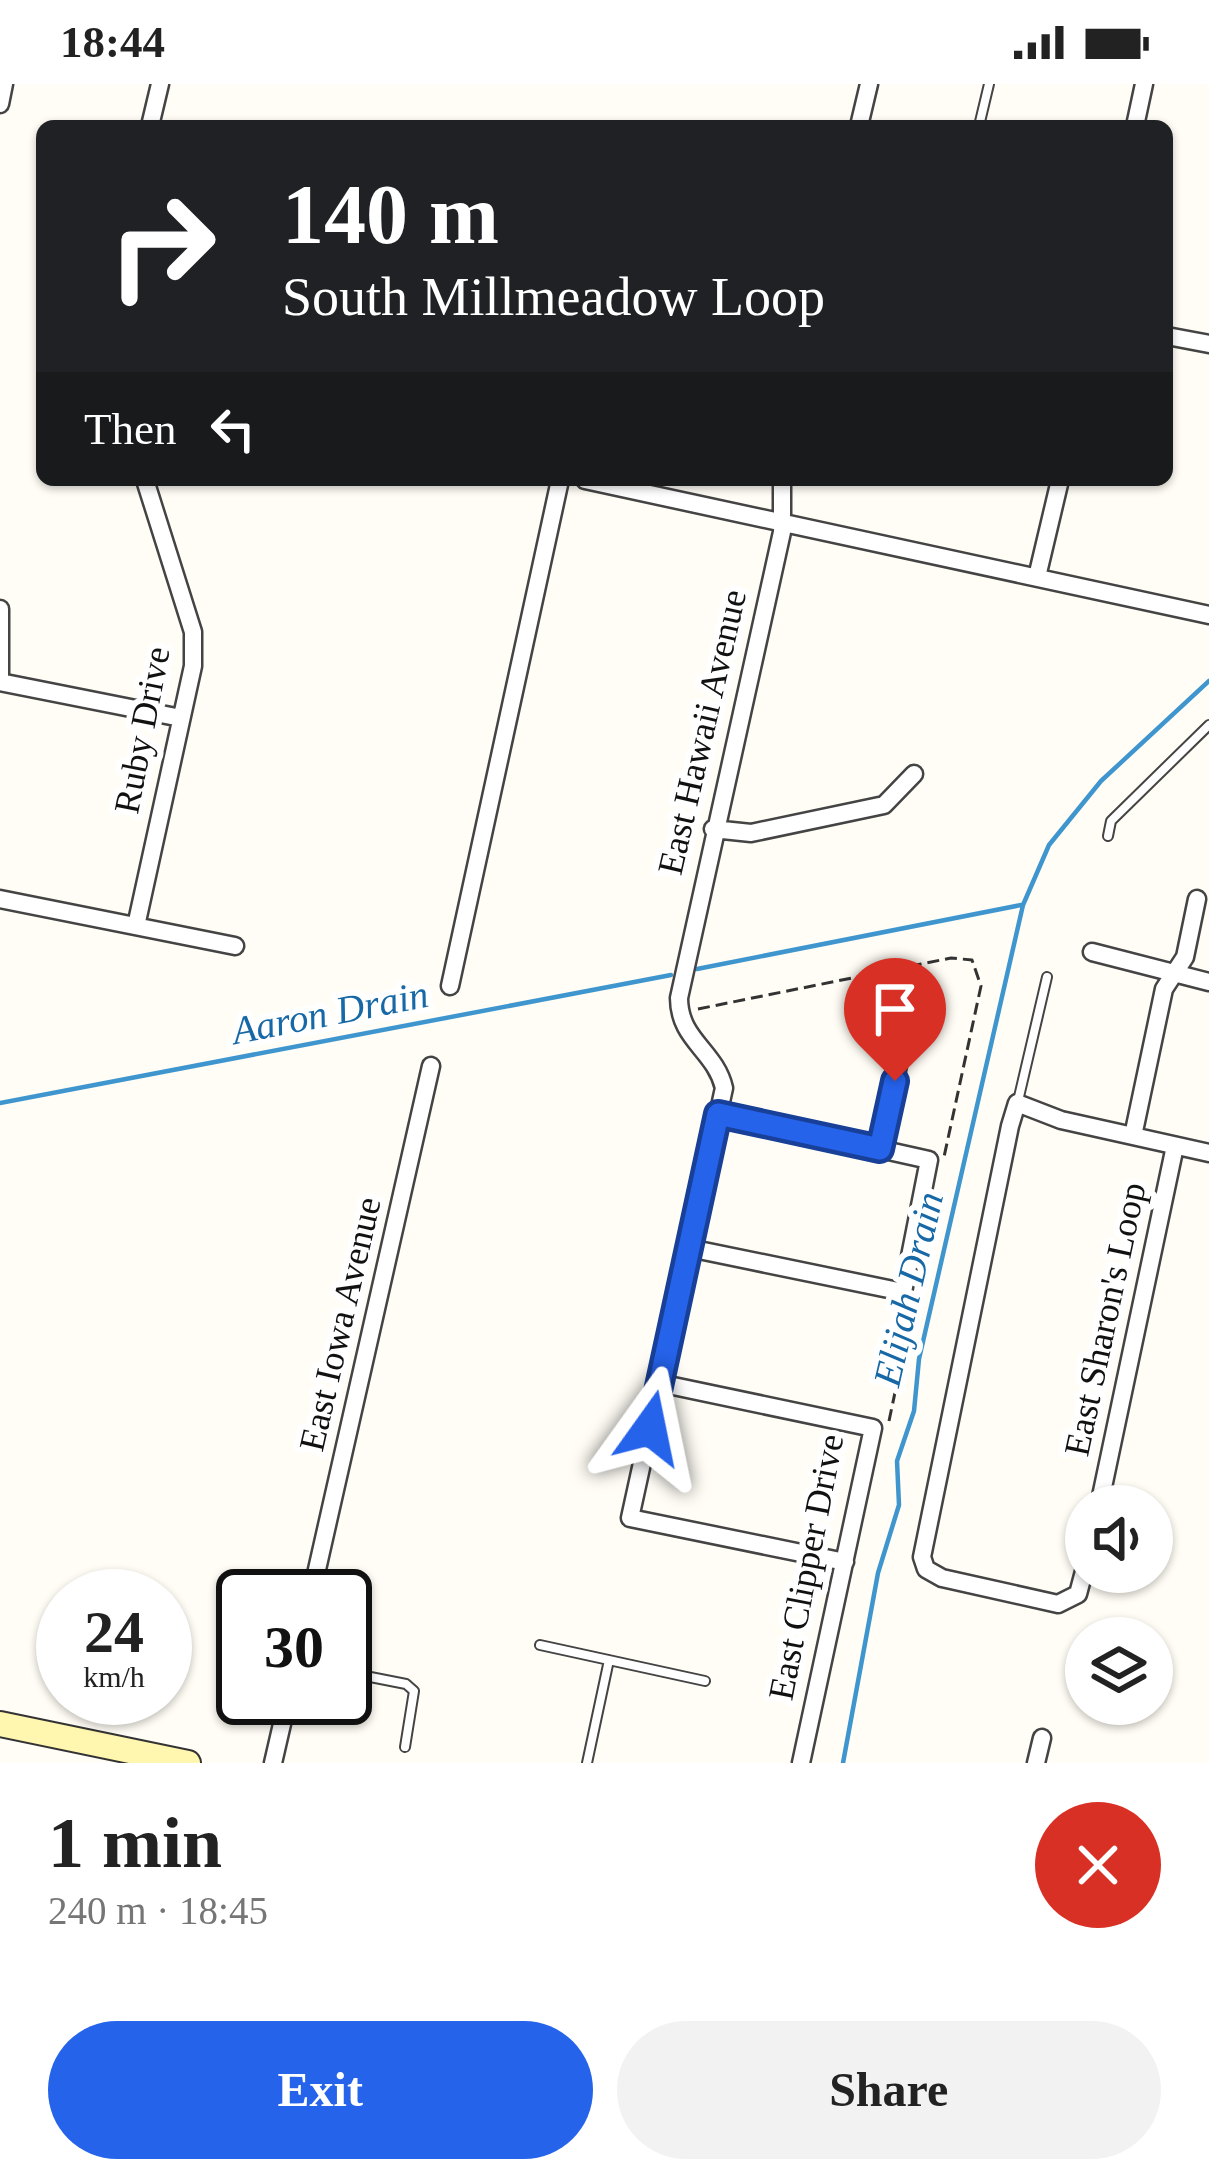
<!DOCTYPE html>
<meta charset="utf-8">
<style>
:root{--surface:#fff;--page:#f2f2f2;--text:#222;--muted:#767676;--accent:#2563eb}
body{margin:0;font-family:"Times New Roman",serif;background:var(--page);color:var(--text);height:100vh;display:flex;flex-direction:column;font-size:45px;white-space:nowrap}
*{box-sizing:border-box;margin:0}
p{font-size:39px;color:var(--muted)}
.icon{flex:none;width:66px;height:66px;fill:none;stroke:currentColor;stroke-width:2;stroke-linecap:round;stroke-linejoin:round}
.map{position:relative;height:1679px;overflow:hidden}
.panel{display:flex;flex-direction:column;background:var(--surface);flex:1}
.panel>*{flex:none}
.guide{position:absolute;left:36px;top:36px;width:1137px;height:366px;border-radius:18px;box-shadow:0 3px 9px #0004;background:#202124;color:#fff;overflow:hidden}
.controls{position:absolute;left:1065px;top:1401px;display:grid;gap:24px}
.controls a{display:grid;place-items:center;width:108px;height:108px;border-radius:50%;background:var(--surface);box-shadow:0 3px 9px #0004;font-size:60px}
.speed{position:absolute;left:36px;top:1485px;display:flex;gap:24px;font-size:60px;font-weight:700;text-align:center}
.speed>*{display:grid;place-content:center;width:156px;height:156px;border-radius:50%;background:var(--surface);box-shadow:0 3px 9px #0004;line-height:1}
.speed small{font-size:30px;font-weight:400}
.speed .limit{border:6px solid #111;border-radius:18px;background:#fff;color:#111}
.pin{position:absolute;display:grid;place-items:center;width:102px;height:102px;color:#fff;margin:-123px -51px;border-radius:50% 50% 50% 0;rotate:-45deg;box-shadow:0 0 12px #0007}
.pin .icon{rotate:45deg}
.me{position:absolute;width:132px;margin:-66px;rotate:12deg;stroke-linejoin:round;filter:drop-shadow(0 0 9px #0008)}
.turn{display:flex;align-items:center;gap:42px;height:252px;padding:0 48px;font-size:54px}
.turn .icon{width:156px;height:156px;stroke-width:2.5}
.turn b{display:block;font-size:84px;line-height:102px}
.then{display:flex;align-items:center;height:114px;padding:0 48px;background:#0003;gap:24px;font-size:45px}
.round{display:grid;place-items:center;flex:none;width:126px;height:126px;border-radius:63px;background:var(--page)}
.overview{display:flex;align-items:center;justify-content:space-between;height:204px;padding:0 48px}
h1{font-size:72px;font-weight:700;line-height:90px}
.cta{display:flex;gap:24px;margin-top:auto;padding:24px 48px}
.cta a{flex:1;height:138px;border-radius:72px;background:var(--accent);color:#fff;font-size:48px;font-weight:700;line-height:138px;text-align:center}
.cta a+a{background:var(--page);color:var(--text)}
.status{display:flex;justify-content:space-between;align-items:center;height:84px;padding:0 60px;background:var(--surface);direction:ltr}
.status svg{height:33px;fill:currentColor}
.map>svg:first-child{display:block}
</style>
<div class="status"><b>18:44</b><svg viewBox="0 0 49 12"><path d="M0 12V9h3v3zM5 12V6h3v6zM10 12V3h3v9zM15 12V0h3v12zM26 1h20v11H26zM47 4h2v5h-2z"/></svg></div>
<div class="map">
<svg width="1209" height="1679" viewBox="0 0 1209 1679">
<rect width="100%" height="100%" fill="#fffdf5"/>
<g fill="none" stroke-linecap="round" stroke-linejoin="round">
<path stroke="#3f96cf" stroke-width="4.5" d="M697 885 1021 821
M0 1019 671 891
M843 1679 878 1489 899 1421 897 1377 914 1327 919 1275 1023 821 1049 761 1101 697 1209 597"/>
<defs>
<path id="lane" d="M979 42 989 0
M1108 752 1111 737 1209 641
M1018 1017 1047 893
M540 1561 705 1597
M345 1588 406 1600 414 1607 405 1663
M587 1679 609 1576"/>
<path id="street" d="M0 20 4 0
M150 42 160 0
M859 42 869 0
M1135 42 1144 0
M1167 252 1209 260
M585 396 1209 531
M782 396V448L679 914C679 956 715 966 724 1004L630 1434 845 1478
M1037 493 1060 396
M0 525V593
M0 598 181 634
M713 745 751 749 884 721 914 690
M0 815 235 862
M136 842 193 582V548L145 396
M1092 868 1209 898
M450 902 560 396
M1133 1052 1164 905 1185 873 1197 815
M880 1065 902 963
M689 1164 903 1208 929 1076 718 1029
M659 1299 873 1344 801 1679
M1099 1422 1175 1062
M1086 1480 1078 1510 1058 1520 942 1494 926 1485 922 1473 1010 1042 1017 1019 1061 1036 1209 1069
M311 1512 431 982
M273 1679 288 1614
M1036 1679 1042 1654"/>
<path id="secondary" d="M0 1640 188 1679"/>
</defs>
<use href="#lane" stroke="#444" stroke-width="12"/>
<use href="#street" stroke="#444" stroke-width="21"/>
<use href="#secondary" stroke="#333" stroke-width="28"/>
<path stroke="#333" stroke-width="3" stroke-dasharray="12 6" stroke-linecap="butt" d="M698 925 951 874 972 876 981 902 944 1073
M889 1337 913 1223"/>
<use href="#lane" stroke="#fff" stroke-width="8"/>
<use href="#street" stroke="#fff" stroke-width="16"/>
<use href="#secondary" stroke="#fff6b0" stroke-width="24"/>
</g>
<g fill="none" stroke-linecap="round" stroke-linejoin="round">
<defs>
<path id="route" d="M650 1344 718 1030 880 1065 895 997"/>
</defs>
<use href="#route" stroke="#184099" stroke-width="30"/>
<use href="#route" stroke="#2563eb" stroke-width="21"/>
</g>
<g text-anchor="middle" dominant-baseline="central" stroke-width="12" stroke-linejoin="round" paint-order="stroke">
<g font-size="36" fill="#111" stroke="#fff">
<text transform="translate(142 646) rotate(-79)">Ruby Drive</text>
<text transform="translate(702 648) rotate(-77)">East Hawaii Avenue</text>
<text transform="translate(1105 1235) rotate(-78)">East Sharon's Loop</text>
<text transform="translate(340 1240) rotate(-77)">East Iowa Avenue</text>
<text transform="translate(806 1483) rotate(-79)">East Clipper Drive</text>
</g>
<g font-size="39" font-style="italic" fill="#1768a6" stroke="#fff">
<text transform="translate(330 928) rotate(-11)">Aaron Drain</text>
<text transform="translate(908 1205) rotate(-77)">Elijah Drain</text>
</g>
</g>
</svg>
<div class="controls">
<a><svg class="icon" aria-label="sound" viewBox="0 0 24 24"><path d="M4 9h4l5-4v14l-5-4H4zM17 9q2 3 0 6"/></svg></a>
<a><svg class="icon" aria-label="layers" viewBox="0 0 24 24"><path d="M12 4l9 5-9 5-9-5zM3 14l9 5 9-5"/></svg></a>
</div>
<div class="speed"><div>24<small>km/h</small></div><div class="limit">30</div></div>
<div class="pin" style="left:895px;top:997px;background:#d93025"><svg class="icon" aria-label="arrive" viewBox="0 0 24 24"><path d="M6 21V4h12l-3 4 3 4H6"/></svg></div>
<svg class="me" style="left:650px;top:1344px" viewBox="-20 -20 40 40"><path d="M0-17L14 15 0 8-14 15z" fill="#2563eb" stroke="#fff" stroke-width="4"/></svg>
<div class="guide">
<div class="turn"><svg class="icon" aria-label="right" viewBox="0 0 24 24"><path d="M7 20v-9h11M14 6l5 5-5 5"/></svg><div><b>140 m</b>South Millmeadow Loop</div></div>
<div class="then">Then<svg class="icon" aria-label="left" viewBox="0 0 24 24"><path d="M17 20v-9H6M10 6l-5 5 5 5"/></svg></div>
</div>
</div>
<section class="panel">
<div class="overview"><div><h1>1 min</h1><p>240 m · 18:45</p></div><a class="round" style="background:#d93025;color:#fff"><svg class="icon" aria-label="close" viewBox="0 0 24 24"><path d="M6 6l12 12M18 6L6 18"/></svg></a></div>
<div class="cta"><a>Exit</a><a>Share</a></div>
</section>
